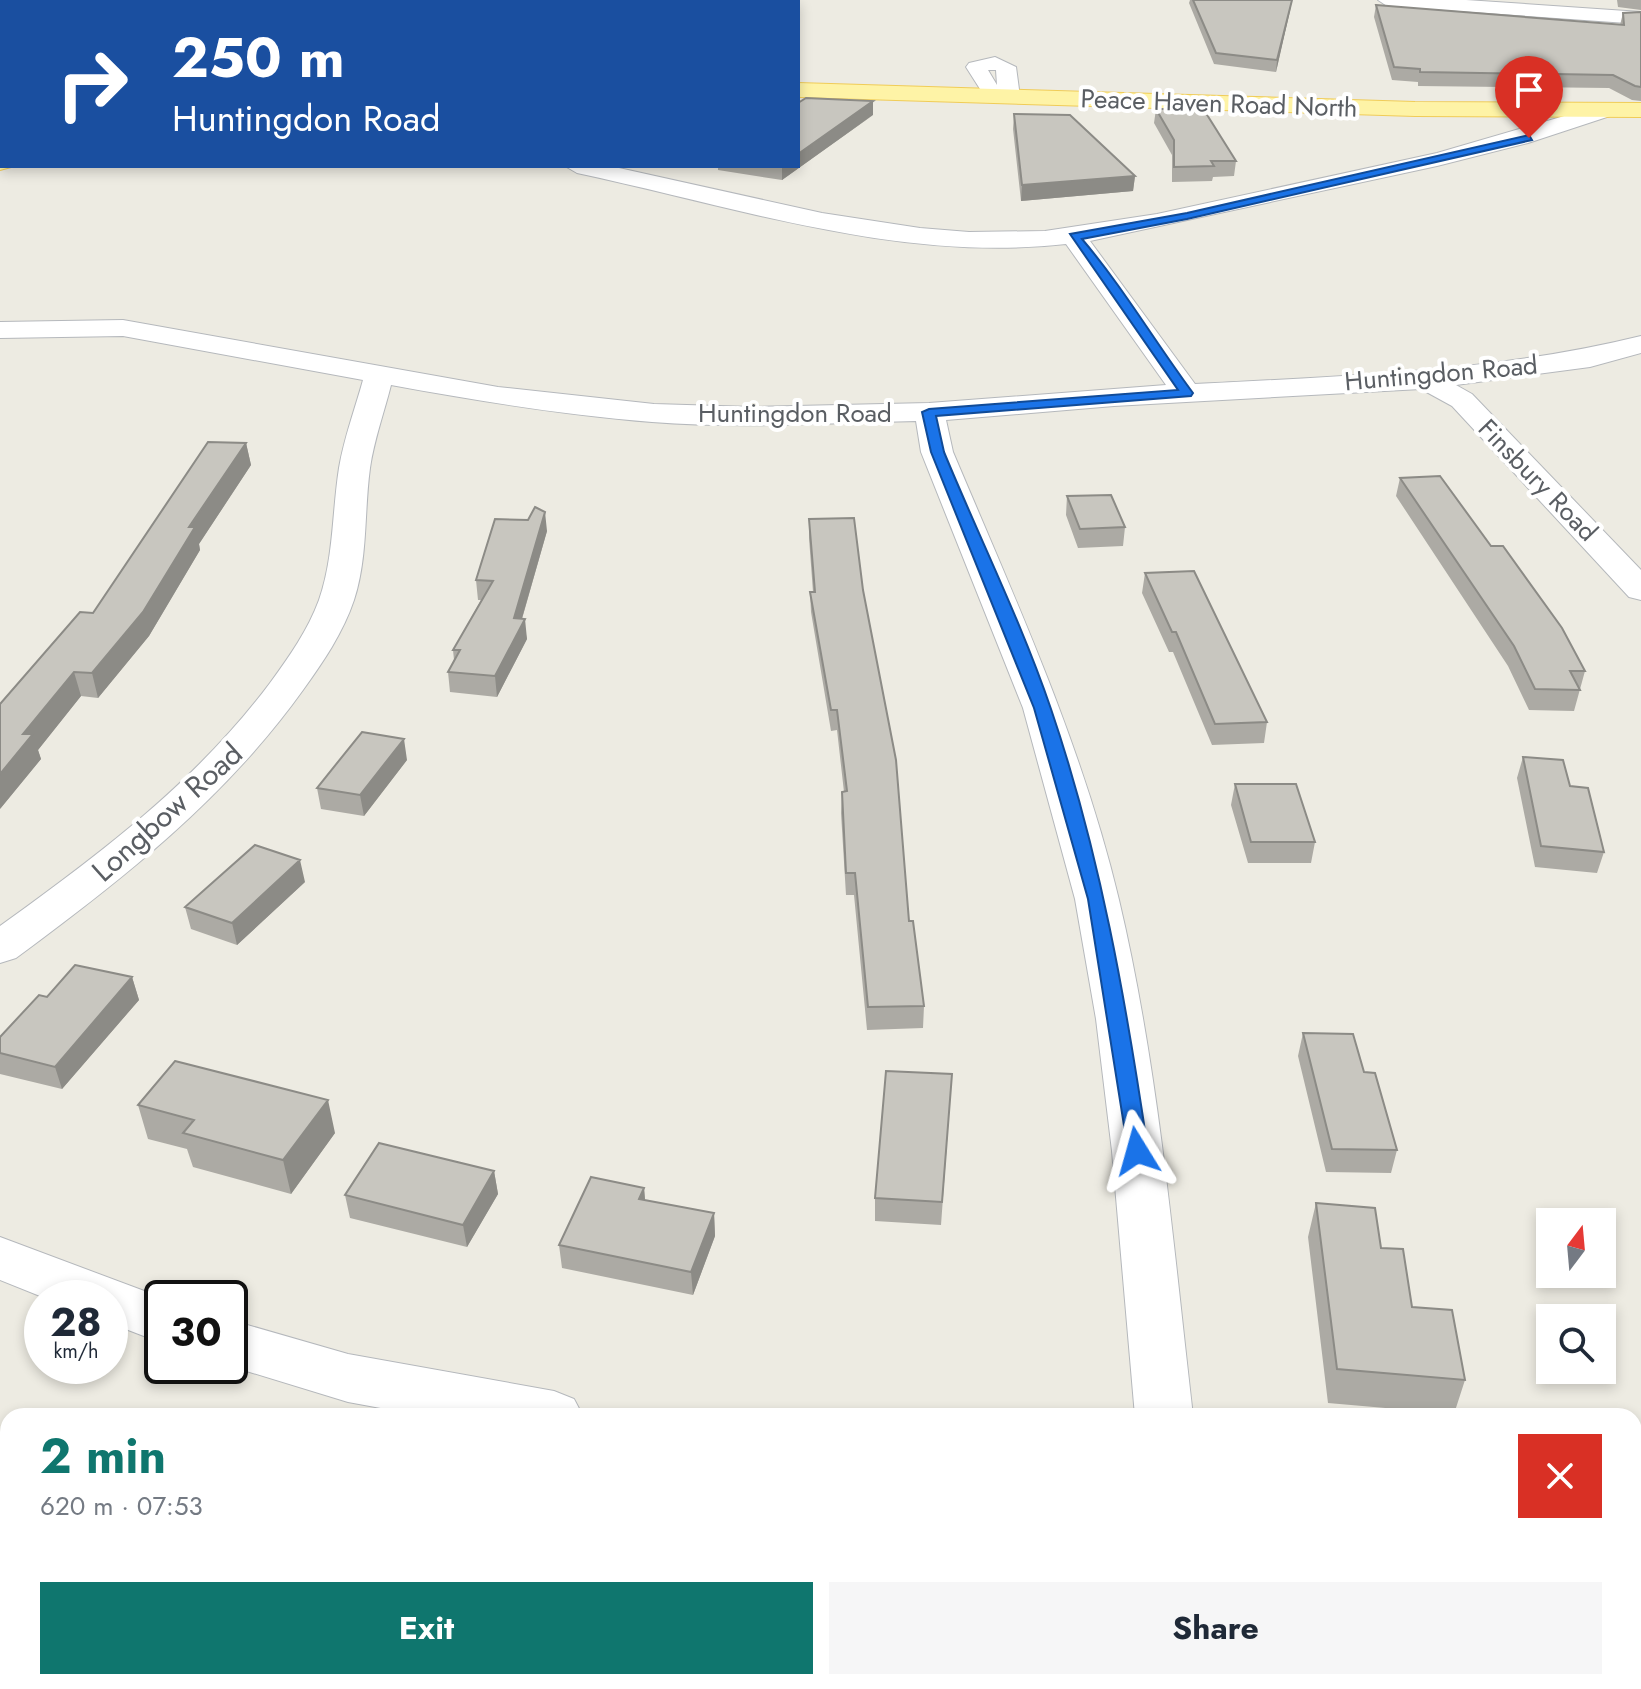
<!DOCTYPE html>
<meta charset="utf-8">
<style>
:root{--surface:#fff;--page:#f6f6f7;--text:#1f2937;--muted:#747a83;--accent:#0f766e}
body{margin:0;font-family:Jost,sans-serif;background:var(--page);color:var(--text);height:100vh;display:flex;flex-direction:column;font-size:30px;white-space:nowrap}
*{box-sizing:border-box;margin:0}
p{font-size:26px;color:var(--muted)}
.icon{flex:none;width:44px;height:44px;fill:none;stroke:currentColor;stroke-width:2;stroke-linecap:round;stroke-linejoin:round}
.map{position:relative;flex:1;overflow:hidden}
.drawer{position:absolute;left:0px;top:1408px;width:1642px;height:282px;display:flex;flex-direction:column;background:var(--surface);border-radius:24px 24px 0 0;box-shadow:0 4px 12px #0003}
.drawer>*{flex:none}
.hud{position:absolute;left:0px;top:0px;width:800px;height:168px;box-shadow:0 4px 12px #0003;background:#1a4fa0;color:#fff;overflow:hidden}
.needle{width:52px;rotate:16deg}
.tools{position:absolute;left:1536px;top:1208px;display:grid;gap:16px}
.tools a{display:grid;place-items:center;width:80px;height:80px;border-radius:0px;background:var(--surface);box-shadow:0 4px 12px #0003;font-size:40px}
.speed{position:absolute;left:24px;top:1280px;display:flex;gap:16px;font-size:40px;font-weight:700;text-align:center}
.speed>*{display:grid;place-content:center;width:104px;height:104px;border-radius:50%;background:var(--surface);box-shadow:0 4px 12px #0003;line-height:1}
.speed small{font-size:20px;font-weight:400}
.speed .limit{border:4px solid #111;border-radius:12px;background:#fff;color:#111}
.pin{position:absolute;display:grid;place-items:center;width:68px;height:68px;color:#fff;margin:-82px -34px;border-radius:50% 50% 50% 0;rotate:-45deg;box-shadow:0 0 8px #0007}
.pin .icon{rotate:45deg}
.me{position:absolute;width:88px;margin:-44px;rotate:352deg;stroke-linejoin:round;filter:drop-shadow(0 0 6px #0008)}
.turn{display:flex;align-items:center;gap:28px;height:168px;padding:0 40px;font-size:36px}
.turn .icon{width:104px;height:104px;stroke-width:2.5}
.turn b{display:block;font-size:56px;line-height:68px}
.round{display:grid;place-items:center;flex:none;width:84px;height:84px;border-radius:0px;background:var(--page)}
.summary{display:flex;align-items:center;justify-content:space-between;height:136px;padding:0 40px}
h1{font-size:48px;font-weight:700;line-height:60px;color:var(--accent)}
.cta{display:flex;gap:16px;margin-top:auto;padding:16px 40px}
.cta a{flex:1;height:92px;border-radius:0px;background:var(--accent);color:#fff;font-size:32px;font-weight:700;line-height:92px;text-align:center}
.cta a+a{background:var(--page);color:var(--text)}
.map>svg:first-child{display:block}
</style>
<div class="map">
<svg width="1641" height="1689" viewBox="0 0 1641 1689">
<rect width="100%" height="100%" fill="#edebe2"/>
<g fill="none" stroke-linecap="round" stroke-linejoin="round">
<defs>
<path id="minor" d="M241 0H259V2H241Z
M284 0H317L318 2H285Z
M1378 0H1466L1641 12V24L1387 6Z
M995 57 1016 67 1020 97 1016 101 987 100 966 67 969 63ZM988 70H996L997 85Z
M1602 105 1610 106 1613 111 1610 116 1528 143 1437 166 1090 241 1195 384C1345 376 1495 372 1641 336V353L1590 367 1456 385 1472 394 1641 570V600L1629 597 1452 406 1421 389 1114 406 946 420 953 452C1015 599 1082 744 1119 900 1159 1069 1173 1244 1193 1416H1135L1112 1151 1096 1019 1075 899 1023 708 921 452 916 421C828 423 740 429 652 422 564 415 478 401 391 385 384 413 374 440 370 468 364 512 368 557 354 600 343 633 323 662 303 690 225 799 123 879 16 958L0 963V926C99 855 196 782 270 683 289 657 308 630 319 600 334 557 332 512 339 468 344 438 355 409 363 380L123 336 0 338V322L123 320 498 387 654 404 752 407 929 403 1166 385 1066 244C901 263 737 207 577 173L565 166H610L822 213 920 228 969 232 1045 231 1157 214 1437 153Z
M0 1237 163 1298 162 1343 110 1323V1298H45L0 1280Z
M230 1320 348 1354 554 1391 574 1399 583 1416H424L348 1402 230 1366Z
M1634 1630 1641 1632V1689H1627L1611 1682H1634Z
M1144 1682H1210V1689H1144Z"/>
<path id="major" d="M798 83 1415 102 1641 103V117L1415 116 798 97Z
M0 155 2 166 11 167 0 170Z"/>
</defs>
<use href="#minor" stroke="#b5b8bc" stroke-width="2"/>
<use href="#major" stroke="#f0cc58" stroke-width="2"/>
<use href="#minor" fill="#fff" fill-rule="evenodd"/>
<use href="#major" fill="#fef3a6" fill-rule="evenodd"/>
</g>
<path fill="#acaaa4" d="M1190 0H1292L1276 72 1214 64 1189 3Z
M1617 0H1641V10L1618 7Z
M1376 5 1620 25 1623 13 1641 12V101L1632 100 1609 88 1418 86V82L1392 80 1374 17Z
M1174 99 1179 109 1236 161 1234 176 1213 177 1212 181 1172 182V155L1154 123 1156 109H1173Z
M1014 114 1135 176 1133 191 1021 201 1013 129Z
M873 115 782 180 718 170V166H798Z
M246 443 251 465 199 544 200 550 149 636 98 698 81 696 38 750 41 759 0 809 93 613Z
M1400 478 1585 671 1574 711 1529 710 1508 666 1396 496Z
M1067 496 1125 527 1123 546 1078 548 1066 515Z
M809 519 863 590 909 921 924 1006 923 1028 867 1030 854 895H846L841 813 842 792H844L837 730 831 731 811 612 810 592H813L809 538Z
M528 520 547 531 522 619 527 639 497 697 450 692 448 672 454 660 453 650 481 600H478L476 580Z
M1145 573 1267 722 1264 743 1212 745 1173 652H1169L1142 593Z
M1523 757 1604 852 1597 873 1535 867 1517 778Z
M407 760 364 816 321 809 317 788Z
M1235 784 1315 842 1311 863H1248L1231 805Z
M305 882 237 945 191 929 185 907Z
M132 977 139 1000 62 1089 0 1074V1037L47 997Z
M1303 1033 1397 1150 1391 1173 1326 1172 1298 1056Z
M952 1074 941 1225 875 1221V1198Z
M138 1105 335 1133 291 1194 193 1167 187 1149 148 1139Z
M494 1171 498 1194 467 1247 350 1218 345 1195Z
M644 1188 645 1200 714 1213 715 1236 693 1295 562 1268 559 1245Z
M1316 1203 1381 1248 1412 1307 1465 1380 1454 1414 1328 1403 1308 1237Z
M330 1682H387L384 1689H363Z
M416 1682H611L609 1689H449Z"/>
<path fill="#8c8b86" d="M1292 0 1290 11 1276 72 1277 60Z
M873 101V115L782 180V166H798V154Z
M1135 176 1133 191 1021 201 1022 185Z
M246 443 251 465 199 544 200 550 149 636 98 698 92 673Z
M545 512 547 531 518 632 525 619 527 639 497 697 495 676Z
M74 672 81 696 38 750 41 759 0 809V774L23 734Z
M404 739 407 760 364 816 360 795Z
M300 860 305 882 237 945 232 923Z
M132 977 139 1000 62 1089 55 1067Z
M328 1100 335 1133 291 1194 283 1160Z
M494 1171 498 1194 467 1247 463 1225Z
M644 1188 646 1211 639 1199Z
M714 1213 715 1236 693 1295 691 1272Z
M379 1682H387L384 1689H381Z
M596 1682H611L609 1689H594Z"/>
<path fill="#c8c6bf" stroke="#8c8b86" stroke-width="2" d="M1193 0H1292L1277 60 1216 53Z
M1376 5 1624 25 1623 13 1641 12V87L1635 86 1613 75 1420 72V69L1394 67Z
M806 98 873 101 798 154V103Z
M1174 99 1179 109 1204 110 1236 161H1211L1214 166 1174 167V140L1156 109H1174Z
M1014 114 1070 115 1135 176 1022 185Z
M208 442 246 443 189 527H195L143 612 92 673 74 672 23 734H33L0 774V704L80 612 93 613Z
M1440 476 1491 546H1503L1562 628 1585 671H1570L1580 690 1535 689 1514 646 1400 478Z
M1111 495 1125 527 1080 529 1067 496Z
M535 507 545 512 514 618 525 619 495 676 448 672 460 650H453L493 581 476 580 495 519 528 520Z
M854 518 863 590 896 760 909 921H913L924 1006 868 1007 855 873H846L842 792 847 791 837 710H831L810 592H815L809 519Z
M1194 571 1267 722 1215 724 1176 632H1172L1145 573Z
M362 732 404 739 360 795 317 788Z
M1523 757 1563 760 1570 786 1588 788 1604 852 1541 846Z
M1235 784H1296L1315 842H1251Z
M255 845 300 860 232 923 185 907Z
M75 965 132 977 55 1067 0 1053V1037L39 995 47 997Z
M1303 1033 1353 1034 1364 1072 1375 1073 1397 1150 1332 1149Z
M175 1061 328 1100 283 1160 183 1133 194 1120 138 1105Z
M886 1071 952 1074 942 1202 875 1198Z
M379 1143 494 1171 463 1225 345 1195Z
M591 1177 644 1188 639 1199 714 1213 691 1272 559 1245Z
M1316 1203 1375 1208 1381 1248 1403 1249 1412 1307 1452 1310 1465 1380 1337 1369Z
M562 1682H596L594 1689Z
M737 1682H951L950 1689H735Z"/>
<path fill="#1a73e8" stroke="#114b97" stroke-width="2" d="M1529 135 1532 140 1187 219 1082 239C1123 287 1155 342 1193 393L1191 396 936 416 944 452C979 537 1021 621 1051 709 1100 853 1126 1001 1148 1151L1145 1157H1129L1088 899 1034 708 931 452 922 412 929 409 1178 390 1070 234 1187 213Z"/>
<g text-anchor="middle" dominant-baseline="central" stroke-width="8" stroke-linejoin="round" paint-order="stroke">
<g font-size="26" fill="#5a5e63" stroke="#fff">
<text transform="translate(1219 103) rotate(2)">Peace Haven Road North</text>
<text transform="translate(1441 373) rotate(-5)">Huntingdon Road</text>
<text x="795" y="413">Huntingdon Road</text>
<text transform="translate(1538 480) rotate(46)">Finsbury Road</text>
</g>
<g font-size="30" fill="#5a5e63" stroke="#fff">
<text transform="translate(167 812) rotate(-42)">Longbow Road</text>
</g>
</g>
</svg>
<div class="tools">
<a><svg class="needle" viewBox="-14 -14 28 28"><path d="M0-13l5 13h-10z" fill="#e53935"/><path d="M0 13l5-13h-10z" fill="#747a83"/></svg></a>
<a><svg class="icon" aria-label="search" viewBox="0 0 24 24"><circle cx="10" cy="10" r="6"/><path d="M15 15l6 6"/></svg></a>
</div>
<div class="speed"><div>28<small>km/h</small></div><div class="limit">30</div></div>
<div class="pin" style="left:1529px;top:138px;background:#d93025"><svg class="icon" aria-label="arrive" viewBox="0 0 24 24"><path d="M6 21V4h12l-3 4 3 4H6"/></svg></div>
<svg class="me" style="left:1137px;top:1151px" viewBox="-20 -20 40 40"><path d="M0-17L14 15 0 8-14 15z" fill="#1a73e8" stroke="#fff" stroke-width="4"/></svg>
<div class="hud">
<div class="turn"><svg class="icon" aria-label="right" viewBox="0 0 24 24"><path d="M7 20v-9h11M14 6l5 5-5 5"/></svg><div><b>250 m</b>Huntingdon Road</div></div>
</div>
<section class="drawer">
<div class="summary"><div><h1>2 min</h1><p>620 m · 07:53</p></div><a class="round" style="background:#d93025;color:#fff"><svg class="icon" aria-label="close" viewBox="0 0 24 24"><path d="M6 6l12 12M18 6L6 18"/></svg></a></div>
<div class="cta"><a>Exit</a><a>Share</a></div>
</section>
</div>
